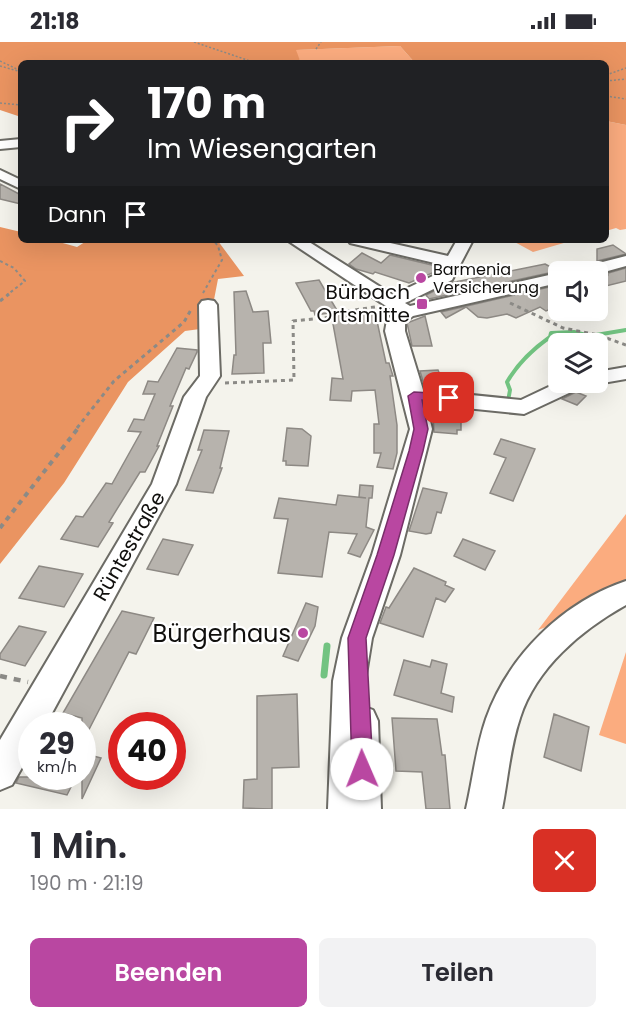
<!DOCTYPE html>
<html lang="de">
<meta charset="utf-8">
<style>
:root{--surface:#fff;--page:#f2f2f3;--text:#2b2b33;--muted:#7c7c81;--accent:#b947a1}
body{margin:0;font-family:Poppins,sans-serif;background:var(--page);color:var(--text);height:100vh;display:flex;flex-direction:column;font-size:22px;white-space:nowrap}
*{box-sizing:border-box;margin:0}
p{font-size:20px;color:var(--muted)}
.icon{flex:none;width:33px;height:33px;fill:none;stroke:currentColor;stroke-width:2;stroke-linecap:round;stroke-linejoin:round}
.map{position:relative;height:767px;overflow:hidden}
.details{display:flex;flex-direction:column;background:var(--surface);flex:1}
.details>*{flex:none}
.top-card{position:absolute;left:18px;top:18px;width:591px;height:183px;border-radius:9px;box-shadow:0 6px 24px #0002;background:#202124;color:#fff;overflow:hidden}
.tools{position:absolute;left:548px;top:219px;display:grid;gap:12px}
.tools a{display:grid;place-items:center;width:60px;height:60px;border-radius:9px;background:var(--surface);box-shadow:0 6px 24px #0002;font-size:30px}
.speed{position:absolute;left:18px;top:670px;display:flex;gap:12px;font-size:30px;font-weight:700;text-align:center}
.speed>*{display:grid;place-content:center;width:78px;height:78px;border-radius:50%;background:var(--surface);box-shadow:0 6px 24px #0002;line-height:1}
.speed small{font-size:15px;font-weight:400}
.speed .limit{border:9px solid #d22;background:#fff;color:#111}
.pin{position:absolute;display:grid;place-items:center;width:51px;height:51px;color:#fff;margin:-26px;border-radius:12px;box-shadow:0 3px 9px #0006}
.me{position:absolute;width:66px;margin:-33px;rotate:359deg;stroke-linejoin:round;filter:drop-shadow(0 0 4px #0008)}
.turn{display:flex;align-items:center;gap:21px;height:126px;padding:0 30px;font-size:27px}
.turn .icon{width:78px;height:78px;stroke-width:2.5}
.turn b{display:block;font-size:42px;line-height:51px}
.then{display:flex;align-items:center;height:57px;padding:0 30px;background:#0003;gap:12px;font-size:22px}
.round{display:grid;place-items:center;flex:none;width:63px;height:63px;border-radius:9px;background:var(--page)}
.overview{display:flex;align-items:center;justify-content:space-between;height:102px;padding:0 30px}
h1{font-size:36px;font-weight:600;line-height:45px}
.action{display:flex;gap:12px;margin-top:auto;padding:12px 30px}
.action a{flex:1;height:69px;border-radius:9px;background:var(--accent);color:#fff;font-size:24px;font-weight:600;line-height:69px;text-align:center}
.action a+a{background:var(--page);color:var(--text)}
.status{display:flex;justify-content:space-between;align-items:center;height:42px;padding:0 30px;background:var(--surface);direction:ltr}
.status svg{height:16px;fill:currentColor}
.map>svg:first-child{display:block}
</style>
<div class="status"><b>21:18</b><svg viewBox="0 0 49 12"><path d="M0 12V9h3v3zM5 12V6h3v6zM10 12V3h3v9zM15 12V0h3v12zM26 1h20v11H26zM47 4h2v5h-2z"/></svg></div>
<div class="map">
<svg width="626" height="767" viewBox="0 0 626 767">
<rect width="100%" height="100%" fill="#f4f3ec"/>
<path fill="#fbac7f" d="M400 4 415 21H301L295 8Z
M606 79 626 83V187L620 188 616 186 606 189Z
M511 198H574L533 210Z
M626 472V556L538 588Z
M626 610V702L599 693Z"/>
<path fill="#ea9461" d="M0 0H626V83L606 79V21H415L400 4 296 8 301 21H21V75L0 68Z
M0 185 21 190V198H52L77 205 88 198H199L206 201 218 199 244 234 218 237 212 268 200 287 185 289 128 340 64 441 0 522Z"/>
<g fill="none" stroke-linecap="round" stroke-linejoin="round">
<path stroke="#72c381" stroke-width="4" d="M449 351 470 353
M505 359H508L510 348 507 340C518 321 533 307 550 295L551 291 574 290 590 294 626 288"/>
<path stroke="#72c381" stroke-width="7" d="M324 633 327 604"/>
</g>
<path fill="#b7b3ad" stroke="#8d8984" stroke-width="1.5" d="M0 142 21 153V162L0 157Z
M613 203 626 212 597 219V207Z
M362 211 381 221 390 213 440 225 437 229 409 241 375 230 373 232 356 227 349 222Z
M545 222 558 229 429 257 426 253 450 241Z
M626 226V239L602 245 608 233 605 232Z
M319 238 326 250 338 270 315 273 314 269H311L296 241Z
M558 243V264L546 269 540 265 516 276 507 272 487 276 478 275 466 265 446 276 441 270Z
M246 249 253 270 268 269 271 301H263L264 331 232 332 234 313H236L234 250Z
M354 268 356 271 371 269 377 279 386 321H389L393 334H390L397 383V411L393 427 377 425 381 411H374V382H379L375 348 352 349 351 359 330 358 332 336 343 337 331 271Z
M425 274 432 304H412L407 281Z
M177 306 197 308V310L189 327 186 326 170 364H173L157 404H159L145 430H140L109 480 113 481 98 505 61 497 76 474 83 475 106 441 112 442 141 390 128 389 134 377 144 378 155 352H143L148 339 158 340Z
M438 328 445 345 425 346 420 329Z
M576 350 586 354 577 363 562 357Z
M441 366 461 368V388H457V392L434 390 433 372Z
M287 386 302 387 311 394 308 424 286 423V419H283Z
M204 388 229 389 220 426H222L213 451 186 448 202 408H198Z
M501 397 535 407 513 459 490 451 506 416 494 412Z
M360 443 373 444 372 456H369L366 485 374 488 360 515 348 511 357 492 329 490 322 535 278 531 288 477 274 476 279 456 336 463 338 453 366 456 359 455Z
M423 446 447 451 441 471 437 470 431 491 426 492 409 489Z
M163 497 193 503 178 533 147 527Z
M463 497 495 509 485 528 454 514Z
M39 524 83 532 64 565 19 556Z
M414 526 446 540 445 543 454 547 445 560 436 556 423 595 380 581 386 565 389 566Z
M306 561 318 565 315 584 298 619 283 614Z
M122 569 154 576 136 612 129 610 82 701V676L63 671Z
M19 584 46 590 25 624 0 617V612Z
M404 618 430 625 432 618 447 622 441 651 454 655 452 670 394 653Z
M297 652 299 725 272 726V767L243 766 244 738 257 737V654Z
M554 672 589 685 581 729 544 715Z
M392 676 437 677 442 713H445L450 767H426L422 730 396 729Z
M82 711 101 716 82 757Z
M19 735H76L67 753 16 741Z"/>
<g fill="none" stroke-linecap="round" stroke-linejoin="round">
<defs>
<path id="minor" d="M21 97V105L0 107V99Z
M0 128 21 138V147L0 137Z
M287 198H306L393 253 439 231 443 223 350 201 348 198H377L448 214 457 198H473L452 238 405 261 410 264 558 231V241L413 274 405 280V289L423 348 521 358 559 340H587L584 344 524 372 426 362 432 387 400 513 372 596 365 639V665L373 668 378 679 381 767H328L333 639 342 596 372 513 410 387 385 289 387 278 395 270Z
M626 214V224L597 232V230H577L579 226Z
M208 258 214 259 217 263 220 334 206 355 176 442 45 684H32V708L12 743 0 748V698L152 442 184 355 200 334 199 263 202 259Z
M626 325V337L597 342 590 340H597V330Z
M626 539V563C581 588 536 626 520 676 510 705 508 737 502 767H466C473 737 476 706 486 677 508 614 563 560 626 539Z"/>
</defs>
<use href="#minor" stroke="#6c6b65" stroke-width="4"/>
<path stroke="#8b8a86" stroke-width="1.5" stroke-dasharray="2 2" stroke-linecap="butt" d="M194 0 256 21
M316 7 321 0
M0 19 21 29
M83 19 89 21
M0 24 18 29
M606 33 626 26
M606 39 626 37
M606 54 626 57
M0 61 21 63"/>
<path stroke="#8b8a86" stroke-width="2" stroke-dasharray="3 3" stroke-linecap="butt" d="M0 219 14 226 25 239 7 253
M203 251 222 218 218 204 213 198"/>
<path stroke="#8b8a86" stroke-width="3" stroke-dasharray="4 4" stroke-linecap="butt" d="M0 259 9 252
M510 261 563 286 598 293 626 303
M225 341 294 338 293 279 333 275 341 270 375 265
M77 386 114 339 184 280 192 266"/>
<path stroke="#8b8a86" stroke-width="4" stroke-dasharray="5 5" stroke-linecap="butt" d="M0 486 79 385"/>
<path stroke="#8b8a86" stroke-width="4.5" stroke-dasharray="7 7" stroke-linecap="butt" d="M0 634 28 640"/>
<use href="#minor" fill="#fff" fill-rule="evenodd"/>
</g>
<path fill="#b947a1" stroke="#782e69" stroke-width="1.5" d="M414 350 449 352 456 356 449 360 422 358 428 387 423 409 394 513 366 596 373 727 370 734 362 737 355 734 352 727 348 596 377 513 409 409 414 387 408 354Z"/>
<g fill="#b947a1" stroke="#fff" stroke-width="2">
<circle cx="421" cy="236" r="6"/>
<rect x="416" y="256" width="12" height="12" rx="3"/>
<circle cx="303" cy="591" r="6"/>
</g>
<g text-anchor="middle" dominant-baseline="central" stroke-width="4.5" stroke-linejoin="round" paint-order="stroke">
<g font-size="16" fill="#100f0d" stroke="#fff" text-anchor="start">
<text x="433" y="227">Barmenia<tspan x="433" dy="18">Versicherung</tspan></text>
</g>
<g font-size="20" fill="#100f0d" stroke="#fff" text-anchor="end">
<text x="410" y="250">Bürbach<tspan x="410" dy="23">Ortsmitte</tspan></text>
</g>
<g font-size="20" fill="#100f0d" stroke="#fff">
<text transform="translate(129 504) rotate(-60)">Rüntestraße</text>
</g>
<g font-size="24" fill="#100f0d" stroke="#fff" text-anchor="end">
<text x="291" y="591">Bürgerhaus</text>
</g>
</g>
</svg>
<div class="tools">
<a><svg class="icon" aria-label="sound" viewBox="0 0 24 24"><path d="M4 9h4l5-4v14l-5-4H4zM17 9q2 3 0 6"/></svg></a>
<a><svg class="icon" aria-label="layers" viewBox="0 0 24 24"><path d="M12 4l9 5-9 5-9-5zM3 14l9 5 9-5"/></svg></a>
</div>
<div class="speed"><div>29<small>km/h</small></div><div class="limit">40</div></div>
<div class="pin" style="left:449px;top:356px;background:#d93025"><svg class="icon" aria-label="arrive" viewBox="0 0 24 24"><path d="M6 21V4h12l-3 4 3 4H6"/></svg></div>
<svg class="me" style="left:362px;top:727px" viewBox="-20 -20 40 40"><circle r="19" fill="#fff"/><path d="M0-13L10 11 0 6-10 11z" fill="#b947a1"/></svg>
<div class="top-card">
<div class="turn"><svg class="icon" aria-label="right" viewBox="0 0 24 24"><path d="M7 20v-9h11M14 6l5 5-5 5"/></svg><div><b>170 m</b>Im Wiesengarten</div></div>
<div class="then">Dann<svg class="icon" aria-label="arrive" viewBox="0 0 24 24"><path d="M6 21V4h12l-3 4 3 4H6"/></svg></div>
</div>
</div>
<section class="details">
<div class="overview"><div><h1>1 Min.</h1><p>190 m · 21:19</p></div><a class="round" style="background:#d93025;color:#fff"><svg class="icon" aria-label="close" viewBox="0 0 24 24"><path d="M6 6l12 12M18 6L6 18"/></svg></a></div>
<div class="action"><a>Beenden</a><a>Teilen</a></div>
</section>
